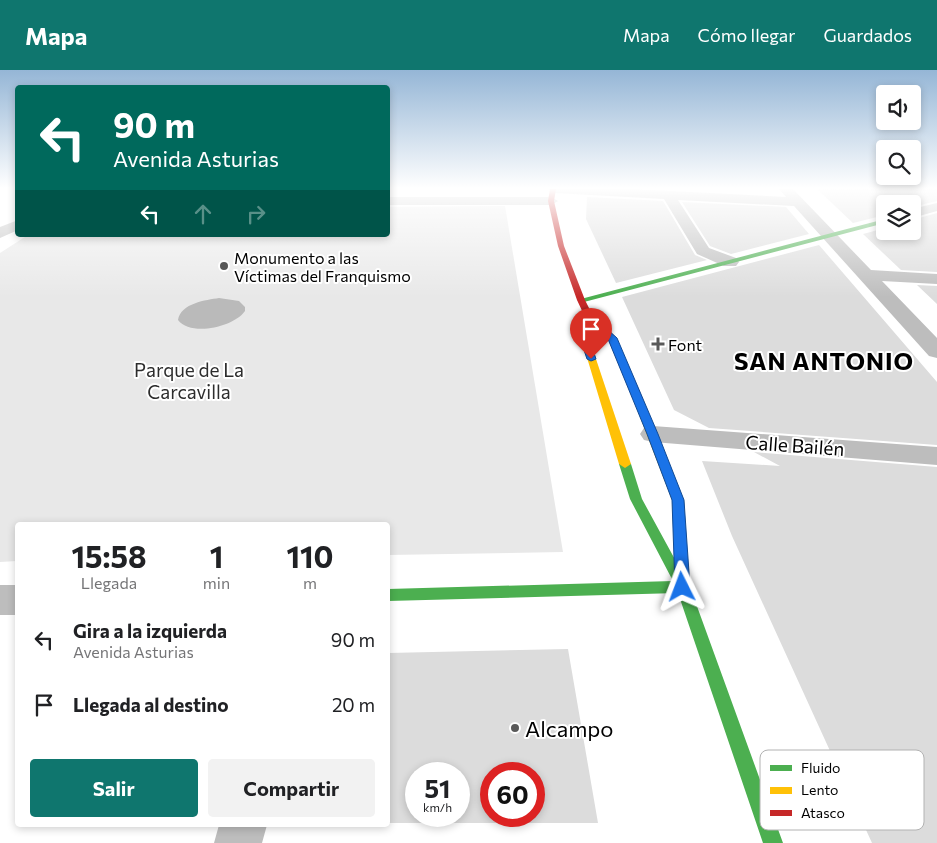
<!DOCTYPE html>
<html lang="es">
<meta charset="utf-8">
<style>
:root{--surface:#fff;--page:#f2f2f2;--text:#202124;--muted:#757577;--accent:#0f766e}
body{margin:0;font-family:Commissioner,sans-serif;background:var(--page);color:var(--text);height:100vh;display:flex;flex-direction:column;font-size:19px;white-space:nowrap}
*{box-sizing:border-box;margin:0}
p{font-size:16px;color:var(--muted)}
.icon{flex:none;width:28px;height:28px;fill:none;stroke:currentColor;stroke-width:2;stroke-linecap:round;stroke-linejoin:round}
.map{position:relative;flex:1;overflow:hidden}
.details{position:absolute;left:15px;top:452px;width:375px;height:305px;display:flex;flex-direction:column;background:var(--surface);border-radius:5px;box-shadow:0 2px 8px #0003}
.details>*{flex:none}
.guide{position:absolute;left:15px;top:15px;width:375px;height:152px;border-radius:5px;box-shadow:0 2px 8px #0003;background:#00695c;color:#fff;overflow:hidden}
.tools{position:absolute;left:876px;top:15px;display:grid;gap:10px}
.tools a{display:grid;place-items:center;width:45px;height:45px;border-radius:5px;background:var(--surface);box-shadow:0 2px 8px #0003;font-size:25px}
.speed{position:absolute;left:405px;top:692px;display:flex;gap:10px;font-size:25px;font-weight:700;text-align:center}
.speed>*{display:grid;place-content:center;width:65px;height:65px;border-radius:50%;background:var(--surface);box-shadow:0 2px 8px #0003;line-height:1}
.speed small{font-size:12px;font-weight:400}
.speed .limit{border:8px solid #d22;background:#fff;color:#111}
.pin{position:absolute;display:grid;place-items:center;width:42px;height:42px;color:#fff;margin:-51px -21px;border-radius:50% 50% 50% 0;rotate:-45deg;box-shadow:0 0 5px #0007}
.pin .icon{rotate:45deg}
.me{position:absolute;width:55px;margin:-28px;rotate:357deg;stroke-linejoin:round;filter:drop-shadow(0 0 4px #0008)}
.turn{display:flex;align-items:center;gap:18px;height:105px;padding:0 15px;font-size:22px}
.turn .icon{width:65px;height:65px;stroke-width:2.5}
.turn b{display:block;font-size:35px;line-height:42px}
.lanes{display:flex;align-items:center;height:48px;padding:0 15px;background:#0003;justify-content:center;gap:25px;direction:ltr}
.lanes .off{opacity:.35}
.eta{display:flex;justify-content:space-evenly;align-items:center;height:85px;text-align:center}
.eta b{font-size:30px;font-weight:700;line-height:35px}
.action{display:flex;gap:10px;margin-top:auto;padding:10px 15px}
.action a{flex:1;height:58px;border-radius:5px;background:var(--accent);color:#fff;font-size:20px;font-weight:700;line-height:58px;text-align:center}
.action a+a{background:var(--page);color:var(--text)}
ul{padding:0;list-style:none}
li{display:flex;align-items:center;gap:15px;height:65px;padding:0 15px}
li div{flex:1}
li b{display:block;font-size:19px}
li em{font-style:normal}
header{display:flex;align-items:center;gap:30px;box-sizing:border-box;height:70px;padding:0 25px;background:var(--accent);color:#fff}
header strong{font-size:24px}
nav{display:flex;gap:28px;margin-inline-start:auto;font-size:18px}
.map>svg:first-child{display:block}
</style>
<header>
<strong>Mapa</strong>
<nav><a>Mapa</a><a>Cómo llegar</a><a>Guardados</a></nav>
</header>
<div class="map">
<svg width="937" height="773" viewBox="0 0 937 773">
<rect width="100%" height="100%" fill="#fff"/>
<path fill="#e8e8e8" d="M505 136 563 482 388 485V455H18L17 491 0 492V183L28 165H388V137Z"/>
<path fill="#bababa" d="M219 228 239 231 245 237V241C234 257 191 267 178 250 181 233 206 230 219 228Z"/>
<path fill="#dcdcdc" fill-rule="evenodd" d="M817 119H937V131L912 137V134H885V145L853 153Z
M587 127 663 131 695 185 707 190 616 213 586 149Z
M682 132 786 137 809 164 731 184 710 176Z
M937 143V202L901 200 863 164 885 158V161H912V150Z
M819 175 937 312V375L709 358 674 340 622 227Z
M917 215 937 216V234Z
M754 382 937 397V773H872L732 466 702 391 780 396Z
M568 579 598 753H388V583ZM416 704H459V746H416ZM491 704H534V746H491Z"/>
<g fill="none" stroke-linecap="round" stroke-linejoin="round">
<path fill="#bdbdbd" fill-rule="evenodd" d="M548 119H631L786 127 779 119H793L871 200 937 204V214L882 211 937 268V288L929 286 794 136 678 130 709 178 736 188 739 192 736 196H724L697 184 664 129 555 123Z
M388 127H551L558 131 551 135H388Z
M937 133V141L912 148V139Z
M18 150V160L0 168V157Z
M653 356 937 377V395L653 372 644 370 640 364 644 358Z
M0 515H18V545H0Z
M219 755H267L262 773H214Z"/>
<path fill="#4caf50" fill-rule="evenodd" d="M885 149V153L584 232 577 230Z
M625 390 631 394 642 429 690 517 783 773H763L678 523 388 531V519L673 511 630 429 619 394Z"/>
<path fill="#ffc107" fill-rule="evenodd" d="M584 241 591 243 590 271 631 394 625 398 619 394 582 271Z
M638 326 643 329 684 430 689 508 687 512 682 514 677 512 675 508 672 430 633 329Z"/>
<path fill="#c62828" fill-rule="evenodd" d="M550 119H556L554 131 564 176 585 230 591 242 616 268 643 329 642 331 638 332 633 329 608 269 584 245 577 230 558 176 548 131Z"/>
</g>
<linearGradient id="sky" x2="0" y2="1"><stop stop-color="#95b6d6"/><stop offset="0.52" stop-color="#fff"/><stop offset="1" stop-color="#fff" stop-opacity="0"/></linearGradient>
<rect width="937" height="227" fill="url(#sky)"/>
<path fill="#1a73e8" stroke="#114b97" d="M587 241 617 268 658 364 684 430 690 517 688 521 682 523 677 521 675 517 672 430 647 364 608 269 591 252 590 271 596 289 591 291 587 289 581 271 583 243Z"/>
<g fill="#595959" stroke="#fff" stroke-width="2">
<circle cx="224" cy="196" r="5"/>
<path d="M655.5 266.5h5v5h5v5h-5v5h-5v-5h-5v-5h5z"/>
<circle cx="515" cy="658" r="5"/>
</g>
<g text-anchor="middle" dominant-baseline="central" stroke-width="4" stroke-linejoin="round" paint-order="stroke">
<g font-size="16" fill="#000" stroke="#fff" text-anchor="start">
<text x="234" y="187">Monumento a las<tspan x="234" dy="18">Víctimas del Franquismo</tspan></text>
<text x="668" y="274">Font</text>
</g>
<g font-size="19" fill="#2d2d2d" stroke="#fff">
<text x="189" y="299">Parque de La<tspan x="189" dy="22">Carcavilla</tspan></text>
</g>
<g font-size="19" fill="#000" stroke="#fff">
<text transform="translate(795 375) rotate(4)">Calle Bailén</text>
</g>
<g font-size="22" fill="#000" stroke="#fff" text-anchor="start">
<text x="525" y="658">Alcampo</text>
</g>
<g font-size="24" font-weight="bold" letter-spacing="1" fill="#000" stroke="#fff">
<text x="824" y="290">SAN ANTONIO</text>
</g>
</g>
<rect x="760" y="680" width="164" height="80" rx="8" fill="#fff" stroke="#b2b2b2" stroke-width="1"/>
<rect x="770" y="695" width="22" height="6" fill="#4caf50"/>
<rect x="770" y="717" width="22" height="7" fill="#ffc107"/>
<rect x="770" y="740" width="22" height="6" fill="#c62828"/>
<g font-size="14" fill="#000">
<text x="801" y="703">Fluido</text>
<text x="801" y="725">Lento</text>
<text x="801" y="748">Atasco</text>
</g>
</svg>
<div class="tools">
<a><svg class="icon" aria-label="sound" viewBox="0 0 24 24"><path d="M4 9h4l5-4v14l-5-4H4zM17 9q2 3 0 6"/></svg></a>
<a><svg class="icon" aria-label="search" viewBox="0 0 24 24"><circle cx="10" cy="10" r="6"/><path d="M15 15l6 6"/></svg></a>
<a><svg class="icon" aria-label="layers" viewBox="0 0 24 24"><path d="M12 4l9 5-9 5-9-5zM3 14l9 5 9-5"/></svg></a>
</div>
<div class="speed"><div>51<small>km/h</small></div><div class="limit">60</div></div>
<div class="pin" style="left:591px;top:289px;background:#d93025"><svg class="icon" aria-label="arrive" viewBox="0 0 24 24"><path d="M6 21V4h12l-3 4 3 4H6"/></svg></div>
<svg class="me" style="left:682px;top:517px" viewBox="-20 -20 40 40"><path d="M0-17L14 15 0 8-14 15z" fill="#1a73e8" stroke="#fff" stroke-width="4"/></svg>
<div class="guide">
<div class="turn"><svg class="icon" aria-label="left" viewBox="0 0 24 24"><path d="M17 20v-9H6M10 6l-5 5 5 5"/></svg><div><b>90 m</b>Avenida Asturias</div></div>
<div class="lanes"><svg class="icon" aria-label="left" viewBox="0 0 24 24"><path d="M17 20v-9H6M10 6l-5 5 5 5"/></svg><svg class="icon off" aria-label="ahead" viewBox="0 0 24 24"><path d="M12 20V5M6 11l6-6 6 6"/></svg><svg class="icon off" aria-label="right" viewBox="0 0 24 24"><path d="M7 20v-9h11M14 6l5 5-5 5"/></svg></div>
</div>
<section class="details">
<div class="eta">
<div><b>15:58</b><p>Llegada</p></div>
<div><b>1</b><p>min</p></div>
<div><b>110</b><p>m</p></div>
</div>
<ul>
<li><svg class="icon" aria-label="left" viewBox="0 0 24 24"><path d="M17 20v-9H6M10 6l-5 5 5 5"/></svg><div><b>Gira a la izquierda</b><p>Avenida Asturias</p></div><em>90 m</em></li>
<li><svg class="icon" aria-label="arrive" viewBox="0 0 24 24"><path d="M6 21V4h12l-3 4 3 4H6"/></svg><div><b>Llegada al destino</b></div><em>20 m</em></li>
</ul>
<div class="action"><a>Salir</a><a>Compartir</a></div>
</section>
</div>
